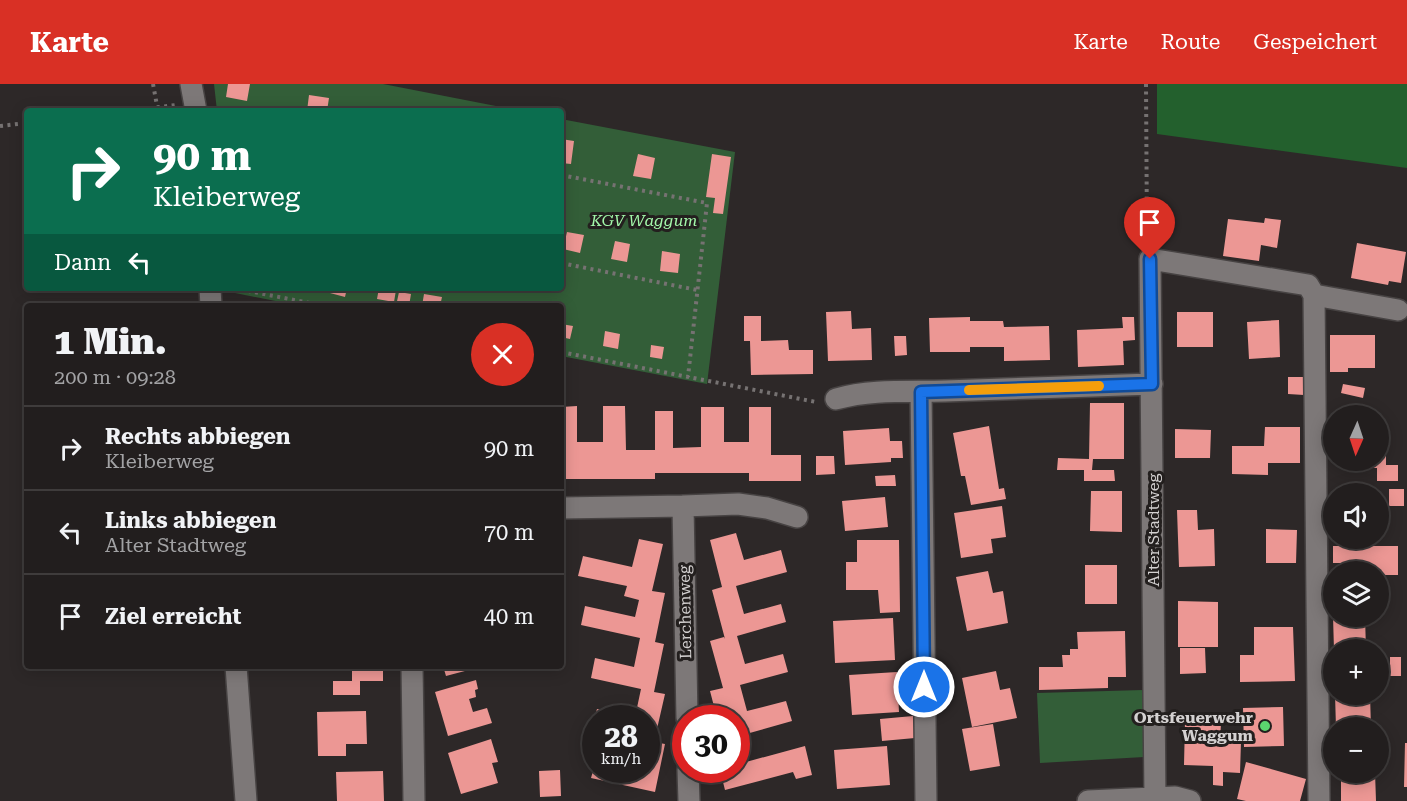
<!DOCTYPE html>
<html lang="de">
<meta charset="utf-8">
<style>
:root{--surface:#221e1e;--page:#2e2b2b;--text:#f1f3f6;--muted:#a2a2a4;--line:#3f3c3c;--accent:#d93025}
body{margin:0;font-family:"Roboto Serif",serif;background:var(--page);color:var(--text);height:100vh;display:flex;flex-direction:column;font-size:22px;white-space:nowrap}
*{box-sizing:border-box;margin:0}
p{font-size:20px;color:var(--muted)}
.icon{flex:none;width:33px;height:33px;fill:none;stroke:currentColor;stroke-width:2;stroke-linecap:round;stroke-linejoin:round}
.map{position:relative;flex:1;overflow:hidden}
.sheet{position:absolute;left:24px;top:219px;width:540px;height:366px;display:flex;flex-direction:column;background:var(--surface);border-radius:6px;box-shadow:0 3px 15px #0003,0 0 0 2px var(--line)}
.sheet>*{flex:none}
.top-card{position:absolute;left:24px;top:24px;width:540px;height:183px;border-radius:6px;box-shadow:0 3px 15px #0003,0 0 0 2px var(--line);background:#0b6e4f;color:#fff;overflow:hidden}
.needle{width:39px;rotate:183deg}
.controls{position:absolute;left:1323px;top:321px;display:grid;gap:12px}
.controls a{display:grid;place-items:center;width:66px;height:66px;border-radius:50%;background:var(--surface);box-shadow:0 3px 15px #0003,0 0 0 2px var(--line);font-size:30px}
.speed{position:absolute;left:582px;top:621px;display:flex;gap:12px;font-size:30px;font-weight:700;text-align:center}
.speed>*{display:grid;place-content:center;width:78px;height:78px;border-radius:50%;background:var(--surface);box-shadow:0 3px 15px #0003,0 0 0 2px var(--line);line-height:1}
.speed small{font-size:15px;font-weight:400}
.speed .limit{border:9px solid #d22;background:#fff;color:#111}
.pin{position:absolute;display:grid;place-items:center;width:51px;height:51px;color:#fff;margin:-62px -26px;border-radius:50% 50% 50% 0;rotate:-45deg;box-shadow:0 0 6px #0007}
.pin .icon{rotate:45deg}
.me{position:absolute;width:66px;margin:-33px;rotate:0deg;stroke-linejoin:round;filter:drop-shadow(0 0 4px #0008)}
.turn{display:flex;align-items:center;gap:21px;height:126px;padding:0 30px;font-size:27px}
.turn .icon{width:78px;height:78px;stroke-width:2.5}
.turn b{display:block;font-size:42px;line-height:51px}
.then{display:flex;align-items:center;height:57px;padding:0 30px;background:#0003;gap:12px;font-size:22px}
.round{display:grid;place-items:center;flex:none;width:63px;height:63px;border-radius:32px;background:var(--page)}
.overview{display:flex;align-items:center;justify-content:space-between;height:102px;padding:0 30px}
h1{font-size:36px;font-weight:800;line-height:45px}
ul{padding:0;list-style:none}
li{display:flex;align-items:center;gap:18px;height:84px;padding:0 30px;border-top:2px solid var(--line)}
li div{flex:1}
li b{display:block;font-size:22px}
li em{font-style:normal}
header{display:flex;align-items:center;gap:36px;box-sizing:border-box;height:84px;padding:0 30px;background:var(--accent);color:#fff}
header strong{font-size:28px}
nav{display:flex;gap:33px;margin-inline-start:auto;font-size:21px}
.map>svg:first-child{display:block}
</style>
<header>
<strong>Karte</strong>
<nav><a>Karte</a><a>Route</a><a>Gespeichert</a></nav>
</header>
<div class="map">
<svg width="1407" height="717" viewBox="0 0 1407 717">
<rect width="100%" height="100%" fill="#2d2828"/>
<path fill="#335e38" d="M214 0H383L522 27H217Z
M561 35 735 68 707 300 561 272V222H301L235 209V204H561Z
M1143 606 1144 673 1040 679 1037 609Z"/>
<path fill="#23602d" d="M1157 0H1407V84L1157 50Z"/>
<path fill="#ec9794" d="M228 0H250L247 17 226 13Z
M309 11 329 14 327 27H307Z
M561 55 574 57 571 80 561 79Z
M638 70 655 74 651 95 633 92Z
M712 70 731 73 723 130 713 129 715 114 706 113Z
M1265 134 1281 136 1277 164 1261 161 1259 177 1223 172 1228 135 1264 139Z
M567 148 584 151 580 169 563 165Z
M615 157 630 160 627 178 611 175Z
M1357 159 1406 168 1401 199 1389 197 1388 201 1351 194Z
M662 167 680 170 678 189 660 187Z
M331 204H347L345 213 330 209Z
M379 204 396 206 394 218 377 215Z
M399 208 411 210 409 222H396Z
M424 210 442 213 440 222H422Z
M851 227 852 245 871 244 872 276 828 277 826 228Z
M1177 228H1213V263H1177Z
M744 232H761V257L788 256 789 266H813V290L751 291 750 257H744Z
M970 233V237H1003L1004 243 1049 242 1050 276 1004 277V263H970V268H930L929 234Z
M1122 233H1134L1135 256 1123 257 1124 281 1078 283 1077 246 1123 244Z
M1279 236 1280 273 1249 275 1247 238Z
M561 240 573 242 570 255 561 253Z
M605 247 620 250 618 265 603 262Z
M1330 251H1375V284H1348V288H1330Z
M894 252H906L907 271 895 272Z
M651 261 664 263 662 275 650 273Z
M1288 293H1304V311L1288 310Z
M1343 300 1365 304 1363 314 1341 309Z
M1090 319H1124V375H1093L1092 386H1114L1115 397H1084V386H1057L1058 374 1089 375Z
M577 322V358H603V322H625L626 366H655V327H673V364L701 363V323H724V358H749V323H771V371H801V397H749V389H655V395H561V323Z
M989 342 999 405 1004 404 1006 415 971 421 965 392H961L953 349Z
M1265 343H1300V379H1268V391L1232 390V362H1264Z
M889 344 890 357H902L903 374H891V378L845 381 843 347Z
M1175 345 1211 346 1210 374H1175Z
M1378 351H1386V381H1398V397H1377V384H1349V379L1339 380V376H1378Z
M816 372H834L835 390 816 391Z
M895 391 896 402H876L875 392Z
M1389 405H1404V422H1389Z
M1091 407H1122V448L1090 447Z
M885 413 888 443 845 447 842 417Z
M1002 422 1006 453 991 455 993 469 961 474 954 429Z
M1177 426H1197L1198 446 1214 445 1215 482 1179 483Z
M1266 445 1297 446 1296 479H1266Z
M736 449 744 476 781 466 787 488 736 502 744 530 781 520 786 538 737 552 745 580 783 570 788 588 740 601 747 627 786 617 792 637 739 652 746 678 805 662 812 691 796 695 793 688 725 706 720 686H736V634H717L710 607 723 604 710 557 724 553 725 555 712 506 722 503 710 456Z
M639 455 663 460 652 507 665 509 655 558 664 560 654 608 665 610 654 658 665 660 655 708 591 694 595 680 596 686H646V634H596V645L592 644 597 625 635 633 641 605 591 594 595 574 634 583 640 554 581 541 585 522 635 533 639 516 624 512 627 502 578 492 583 472 632 483Z
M857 456H899L900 528 880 529 878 506H846V478H857Z
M1333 462H1398V491H1378V488H1367V479H1333Z
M1085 481H1117V520H1085Z
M988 487 993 509 1003 507 1008 539 967 547 956 493Z
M1178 517 1218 518V563H1178Z
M1333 532H1365L1366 566H1334Z
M893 534 895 576 835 579 833 537Z
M1254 543H1293L1295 597 1240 598V571H1254Z
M1125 547 1126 593H1108V604L1039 606V583H1063L1062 571H1070V565H1078L1077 548Z
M1180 564H1205L1206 589 1180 590Z
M1390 573H1401V592H1390Z
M352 582H383V597H360V611H333V597H352Z
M443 582H480V583L446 592Z
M996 587 1000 606 1010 604 1017 634 972 643 962 594Z
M897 588 899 628 852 631 849 591Z
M476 596 478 605 475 606 476 613 469 615 473 628 487 624 492 639 448 652 435 608Z
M1335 610H1370L1371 644H1336Z
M1283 623 1284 662 1244 663 1243 624Z
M366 627 367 660H346V672H318L317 628Z
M913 632 915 654 882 657 880 635Z
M1185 638 1221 639 1220 657H1241L1240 689 1223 688V702L1213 701V682L1184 681Z
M993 640 1000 682 970 687 962 645Z
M491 655 498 678 492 679 498 699 461 710 448 669Z
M1405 659H1407V703H1404Z
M887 662 890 701 837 705 834 666Z
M1246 678 1306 695 1300 717H1246L1237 715Z
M560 686 561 712 540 713 539 687Z
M383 687 384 717H337L336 688Z
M1341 688H1375L1376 717H1341Z"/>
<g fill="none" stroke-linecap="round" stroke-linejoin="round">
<defs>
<path id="minor" d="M191 0 196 27
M210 204 211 222
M1314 211 1398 226
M921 308 926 717
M836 315C872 305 908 308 945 307 1014 305 1083 302 1152 300
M683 422 738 420 767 424 797 433
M561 424 683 422 687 634
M236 582 246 717
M412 582 414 717
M688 686 689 717
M1088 717 1175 713 1190 717
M1155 717 1150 175 1308 201 1314 211 1319 717"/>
</defs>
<use href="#minor" stroke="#474343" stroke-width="24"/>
<path stroke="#767272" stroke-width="4" stroke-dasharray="3 4.5" stroke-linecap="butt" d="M153 0 158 27
M1146 0 1147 155
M127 27 176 21
M0 42 27 39
M561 91 707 119 688 293
M561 179 697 206
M233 204 325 222
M561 268 816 318"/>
<use href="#minor" stroke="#7d7878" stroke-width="21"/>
</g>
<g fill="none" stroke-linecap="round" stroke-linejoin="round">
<defs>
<path id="route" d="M924 603 921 308 1152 300 1150 175"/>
</defs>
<use href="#route" stroke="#114b97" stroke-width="15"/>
<use href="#route" stroke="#1a73e8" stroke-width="10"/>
<path stroke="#f59e0b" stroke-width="10" d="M969 306 1099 302"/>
</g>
<circle fill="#5bd56e" stroke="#231f1e" stroke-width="2" cx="1265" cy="642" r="6"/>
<g text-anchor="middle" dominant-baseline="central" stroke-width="6" stroke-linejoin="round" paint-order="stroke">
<g font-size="16" font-style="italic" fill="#a3f8aa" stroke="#231f1e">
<text x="644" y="136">KGV Waggum</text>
</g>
<g font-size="16" fill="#d4d1d1" stroke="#231f1e">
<text transform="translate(1153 446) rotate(-90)">Alter Stadtweg</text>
<text transform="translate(685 528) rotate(-91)">Lerchenweg</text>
</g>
<g font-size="16" font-weight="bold" fill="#d4d1d1" stroke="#231f1e" text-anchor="end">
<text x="1253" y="633">Ortsfeuerwehr<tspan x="1253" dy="18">Waggum</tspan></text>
</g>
</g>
</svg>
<div class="controls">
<a><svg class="needle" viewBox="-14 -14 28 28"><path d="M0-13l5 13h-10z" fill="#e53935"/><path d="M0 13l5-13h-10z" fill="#a2a2a4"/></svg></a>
<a><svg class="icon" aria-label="sound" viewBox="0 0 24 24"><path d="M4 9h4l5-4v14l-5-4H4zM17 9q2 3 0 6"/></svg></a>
<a><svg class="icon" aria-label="layers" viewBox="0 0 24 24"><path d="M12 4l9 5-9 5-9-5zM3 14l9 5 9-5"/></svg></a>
<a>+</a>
<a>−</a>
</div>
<div class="speed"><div>28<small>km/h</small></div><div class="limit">30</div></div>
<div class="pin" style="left:1150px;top:175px;background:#d93025"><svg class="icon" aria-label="arrive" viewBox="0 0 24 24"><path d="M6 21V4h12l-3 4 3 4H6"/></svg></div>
<svg class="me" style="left:924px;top:603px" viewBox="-20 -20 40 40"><circle r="17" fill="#1a73e8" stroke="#fff" stroke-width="3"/><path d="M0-11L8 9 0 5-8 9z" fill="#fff"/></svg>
<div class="top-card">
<div class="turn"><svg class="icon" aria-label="right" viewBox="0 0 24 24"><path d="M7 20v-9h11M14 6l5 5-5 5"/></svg><div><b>90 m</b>Kleiberweg</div></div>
<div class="then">Dann<svg class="icon" aria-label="left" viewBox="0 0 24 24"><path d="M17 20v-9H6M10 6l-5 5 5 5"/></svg></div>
</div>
<section class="sheet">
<div class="overview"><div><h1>1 Min.</h1><p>200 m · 09:28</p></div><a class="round" style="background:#d93025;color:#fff"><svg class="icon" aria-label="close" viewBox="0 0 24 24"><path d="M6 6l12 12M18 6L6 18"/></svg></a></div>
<ul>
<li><svg class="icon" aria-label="right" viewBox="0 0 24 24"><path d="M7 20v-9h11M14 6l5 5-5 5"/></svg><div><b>Rechts abbiegen</b><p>Kleiberweg</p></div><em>90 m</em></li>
<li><svg class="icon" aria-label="left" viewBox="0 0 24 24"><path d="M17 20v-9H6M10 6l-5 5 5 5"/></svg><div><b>Links abbiegen</b><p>Alter Stadtweg</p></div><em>70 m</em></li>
<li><svg class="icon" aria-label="arrive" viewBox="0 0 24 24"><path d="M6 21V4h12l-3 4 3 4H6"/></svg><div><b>Ziel erreicht</b></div><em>40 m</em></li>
</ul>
</section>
</div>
